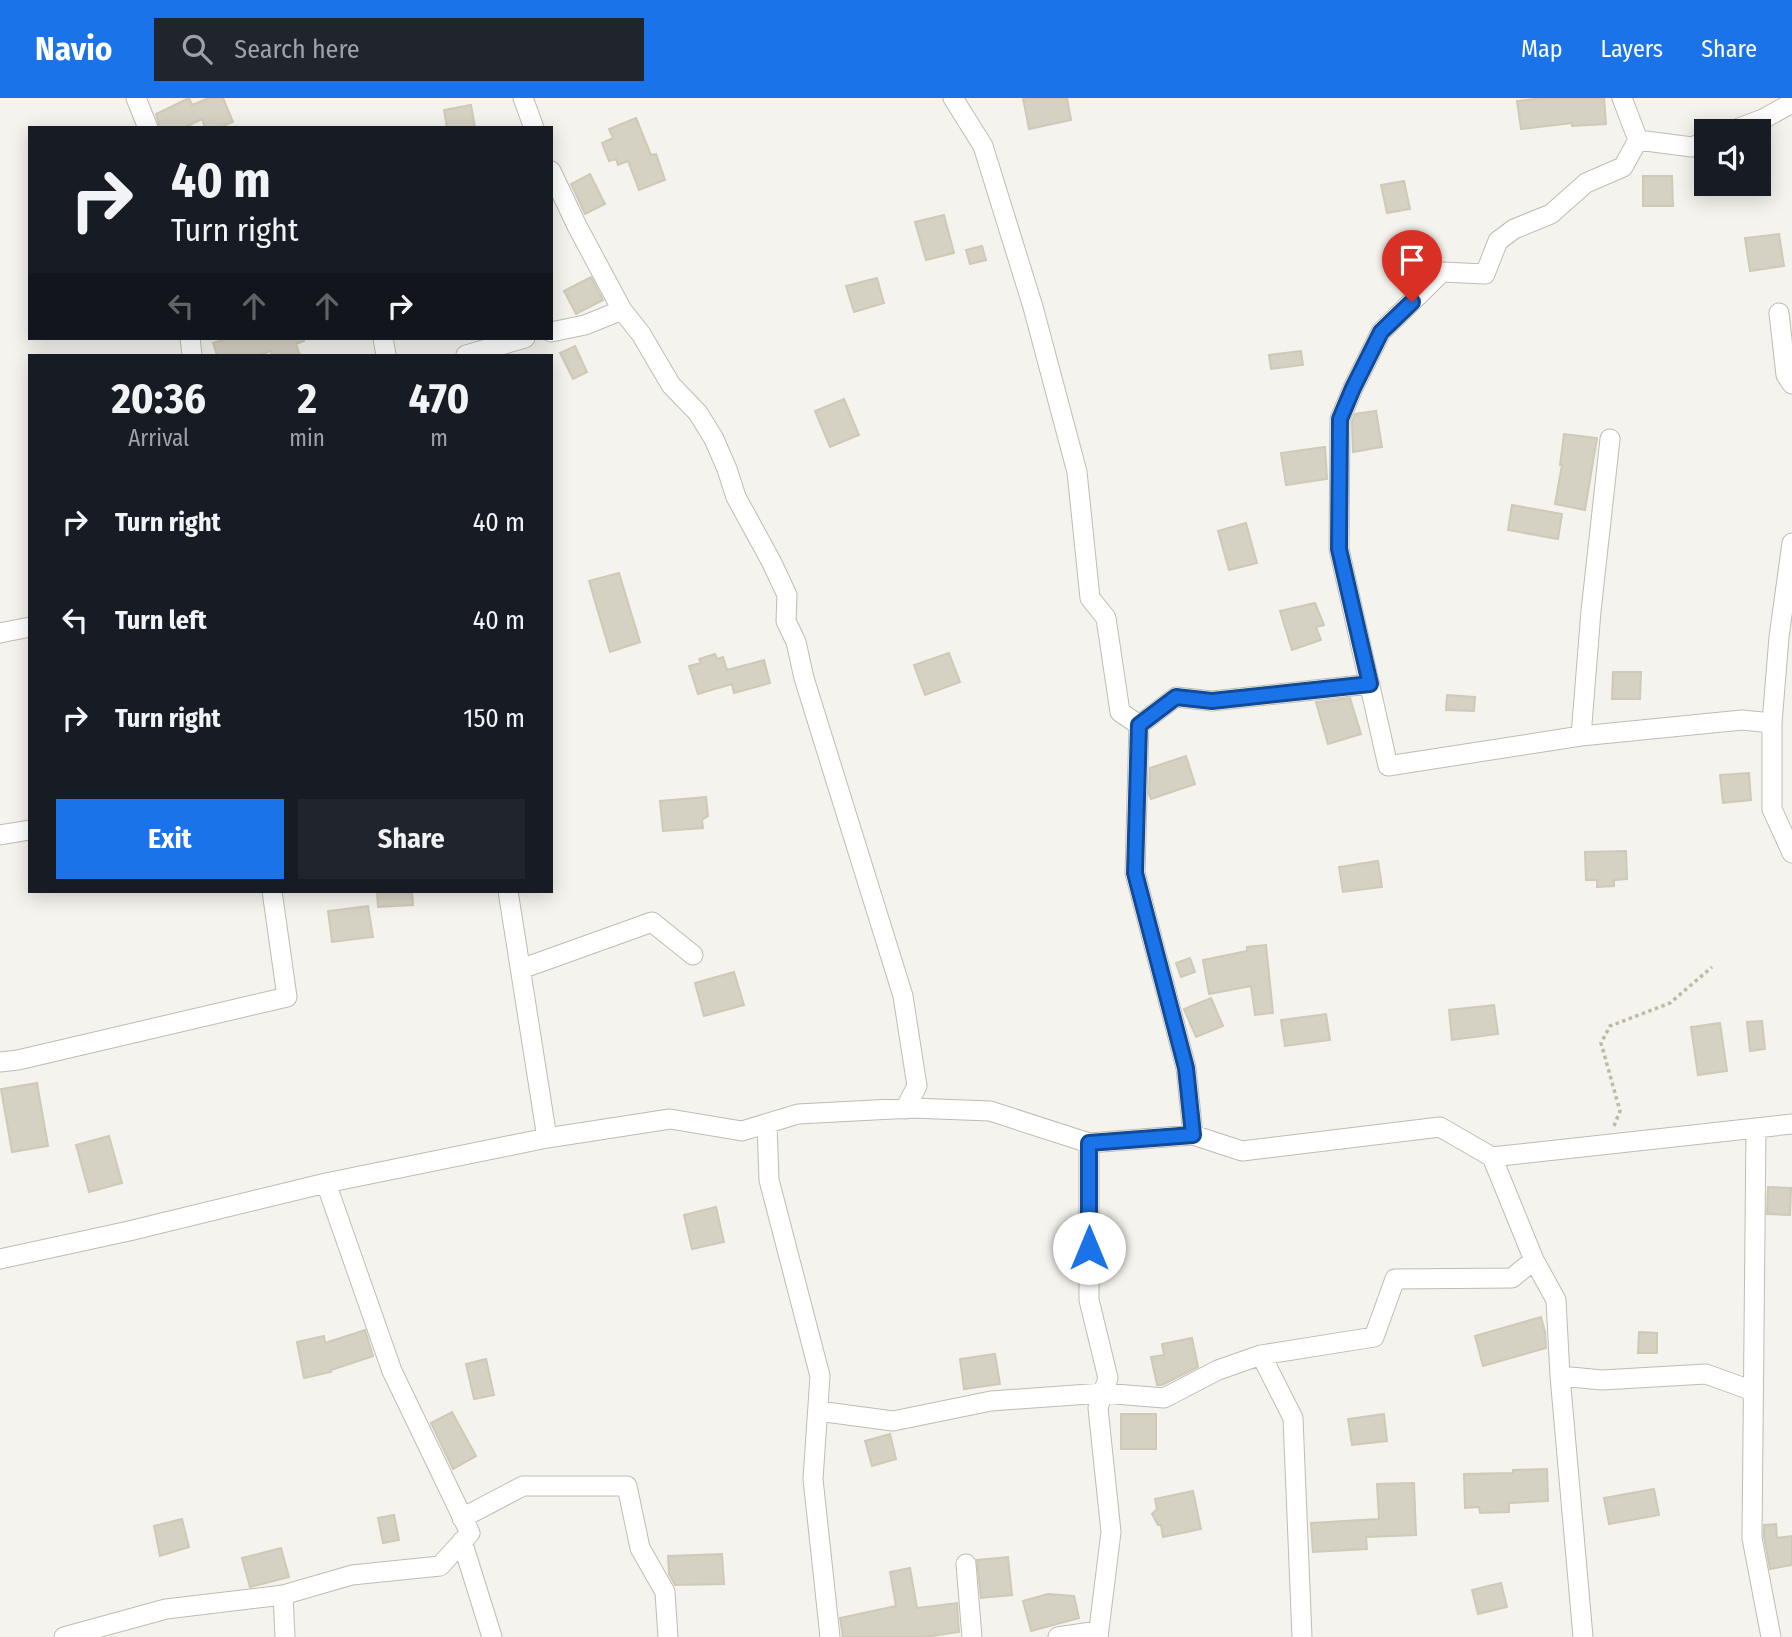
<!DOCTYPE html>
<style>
:root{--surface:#171b24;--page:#20242c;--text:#f1f3f6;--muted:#9ea1a6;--accent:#1a73e8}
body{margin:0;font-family:"Fira Sans Condensed",sans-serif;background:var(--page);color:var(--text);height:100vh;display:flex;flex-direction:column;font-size:26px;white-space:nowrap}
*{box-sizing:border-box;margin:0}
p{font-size:23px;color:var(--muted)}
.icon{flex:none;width:38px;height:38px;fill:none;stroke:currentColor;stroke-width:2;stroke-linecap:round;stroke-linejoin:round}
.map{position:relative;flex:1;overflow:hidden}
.side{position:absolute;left:28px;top:256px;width:525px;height:539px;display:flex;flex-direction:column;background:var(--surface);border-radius:0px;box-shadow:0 4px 18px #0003}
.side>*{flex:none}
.top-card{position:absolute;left:28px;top:28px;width:525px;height:214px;border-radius:0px;box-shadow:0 4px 18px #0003;background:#171b24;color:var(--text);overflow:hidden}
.fabs{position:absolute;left:1694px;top:21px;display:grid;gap:14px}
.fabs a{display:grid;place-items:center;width:77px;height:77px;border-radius:0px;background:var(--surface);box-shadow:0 4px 18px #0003;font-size:35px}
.pin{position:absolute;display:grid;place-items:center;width:60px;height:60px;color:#fff;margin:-72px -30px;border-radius:50% 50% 50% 0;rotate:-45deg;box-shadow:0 0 7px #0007}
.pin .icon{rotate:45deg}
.me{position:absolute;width:77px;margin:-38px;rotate:0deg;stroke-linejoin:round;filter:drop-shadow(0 0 5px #0008)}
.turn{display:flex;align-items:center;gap:24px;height:147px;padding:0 28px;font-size:32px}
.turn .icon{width:91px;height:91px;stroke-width:2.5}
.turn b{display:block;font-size:49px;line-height:60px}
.lanes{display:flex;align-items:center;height:66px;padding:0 28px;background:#0003;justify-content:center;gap:35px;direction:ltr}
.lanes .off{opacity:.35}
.eta{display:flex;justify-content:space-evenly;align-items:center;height:119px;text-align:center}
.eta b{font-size:42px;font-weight:700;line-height:49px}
.cta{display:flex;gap:14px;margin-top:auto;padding:14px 28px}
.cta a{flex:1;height:80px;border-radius:0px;background:var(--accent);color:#fff;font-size:28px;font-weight:700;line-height:80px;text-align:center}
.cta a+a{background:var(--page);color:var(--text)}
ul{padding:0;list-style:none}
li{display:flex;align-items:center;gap:21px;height:98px;padding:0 28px}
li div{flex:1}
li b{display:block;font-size:26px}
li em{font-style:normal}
header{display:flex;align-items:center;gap:42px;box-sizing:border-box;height:98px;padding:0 35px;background:var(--accent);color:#fff}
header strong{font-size:33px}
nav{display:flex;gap:38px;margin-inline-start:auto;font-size:24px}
.search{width:490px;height:63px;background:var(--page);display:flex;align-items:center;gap:18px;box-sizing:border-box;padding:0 24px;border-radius:0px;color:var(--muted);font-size:26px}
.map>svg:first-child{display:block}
</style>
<header>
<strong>Navio</strong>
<div class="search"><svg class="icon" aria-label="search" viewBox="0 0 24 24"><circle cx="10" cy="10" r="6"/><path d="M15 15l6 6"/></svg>Search here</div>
<nav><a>Map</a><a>Layers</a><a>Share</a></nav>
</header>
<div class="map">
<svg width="1792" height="1539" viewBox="0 0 1792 1539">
<rect width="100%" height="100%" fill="#f5f3ed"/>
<path fill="#d5d1c3" stroke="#cfc9b7" stroke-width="2" d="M189 0 192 7 209 0H223L233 24 218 30H205L202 21 184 30H160L156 16Z
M1023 0H1067L1071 22 1029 31Z
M1542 0H1604L1606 26 1572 28V25L1521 31 1517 3Z
M471 7 475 30H447L444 12Z
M636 20 651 57 656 56 665 82 639 92 628 63 618 67 616 61 609 63 602 45 613 40 609 31Z
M590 76 605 106 585 116 571 86Z
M1643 78H1672L1673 108H1643Z
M1404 83 1410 111 1387 115 1381 87Z
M944 117 954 155 926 162 915 124Z
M1779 136 1784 168 1750 173 1745 140Z
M982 148 986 162 970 166 966 152Z
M591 179 603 202 576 216 564 193Z
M877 180 884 205 854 214 846 188Z
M229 240H303L304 243 296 246 300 257H272L271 253 259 257H217L213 245Z
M575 248 587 274 573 281 560 255Z
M1301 253 1303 267 1271 271 1269 257Z
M844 301 859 337 830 349 815 313Z
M1376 313 1382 349 1353 354 1352 324 1355 316Z
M1564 336 1597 340 1585 412 1555 406 1562 367H1560Z
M1325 349 1327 381 1286 387 1281 355Z
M1512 407 1562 416 1558 441 1508 432Z
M1246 425 1257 465 1229 472 1218 433Z
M619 475 640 544 610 554 589 483Z
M1315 505 1324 527 1316 529 1321 542 1292 552 1280 513Z
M949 555 960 584 925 597 914 567Z
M715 556 717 561 723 559 727 572 764 562 770 585 734 595 732 586 698 596 689 568 701 565 699 561Z
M1613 574H1641L1640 601H1612Z
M1447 597 1475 599 1474 613 1446 612Z
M1350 600 1361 636 1328 646 1316 604Z
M1186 658 1195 686 1151 701 1149 696 1150 670Z
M1749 675 1751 702 1723 705 1720 677Z
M706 699 708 718 702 722 703 730 663 733 660 703Z
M1626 753 1627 781 1614 782V788L1597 789V782H1586L1585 754Z
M1378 763 1382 789 1343 794 1339 769Z
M377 793H412L413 807 378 809Z
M368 808 373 839 332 844 328 813Z
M1266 847 1273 915 1255 917 1251 888 1209 896 1203 862 1247 853V849Z
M1190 860 1195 874 1181 879 1176 865Z
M734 874 744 907 704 918 695 885Z
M1211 900 1223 928 1196 939 1184 911Z
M1494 907 1498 936 1452 942 1449 912Z
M1326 916 1330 942 1285 948 1281 922Z
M1762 923 1765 951 1750 953 1747 924Z
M1720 925 1727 973 1698 977 1691 929Z
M37 985 48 1048 12 1054 1 991Z
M109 1038 122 1085 89 1094 76 1047Z
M1768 1089 1791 1090 1790 1117 1767 1116Z
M716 1109 724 1144 692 1151 684 1117Z
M1541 1219 1545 1234 1546 1250 1483 1268 1475 1238Z
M365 1232 373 1258 331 1272V1274L304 1280 297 1244 324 1238 325 1245Z
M1639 1234 1657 1235V1255H1638Z
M1192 1240 1198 1269 1162 1287H1157L1151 1259 1164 1257 1162 1246Z
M995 1256 1000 1286 964 1291 960 1261Z
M486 1261 494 1297 474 1301 466 1266Z
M452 1314 476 1358 453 1371 431 1325Z
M1121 1316H1156V1351H1121Z
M1384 1316 1387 1343 1352 1347 1348 1321Z
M890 1336 896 1361 872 1368 865 1343Z
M1547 1371 1548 1403 1509 1405V1414L1480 1415 1479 1409 1465 1410 1464 1376 1513 1375V1372Z
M1414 1385 1416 1437 1366 1439 1367 1451 1313 1454 1311 1425 1379 1421 1377 1386Z
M1654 1391 1659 1417 1609 1426 1604 1400Z
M1193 1393 1201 1431 1163 1439 1161 1427H1158L1152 1416 1157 1411 1155 1401Z
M394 1417 399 1442 383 1445 378 1420Z
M182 1421 189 1449 160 1458 154 1428Z
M1776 1426 1777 1440 1792 1438V1467L1770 1471 1764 1439V1427Z
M281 1450 289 1479 250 1489 242 1460Z
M722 1456 724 1486 675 1487 669 1476 668 1458Z
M1008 1459 1012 1497 981 1500 977 1462Z
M910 1470 917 1510 957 1505 959 1534 925 1539H843L840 1520 896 1508 890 1474Z
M1501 1485 1507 1509 1478 1516 1472 1492Z
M1048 1496 1074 1498 1079 1520 1031 1533 1023 1503Z"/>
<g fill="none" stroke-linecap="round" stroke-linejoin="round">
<defs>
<path id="minor" d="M136 0 148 30
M523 0 534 30
M953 0 983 48 1033 209 1077 374 1090 500 1106 520 1120 614 1139 627 1135 775 1186 970 1193 1037
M1622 0 1638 42 1692 49 1706 43
M1731 33 1763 21 1792 5
M1638 42 1623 69 1586 85 1551 116 1514 131 1498 143 1485 176 1442 174 1381 234 1353 290 1340 321 1339 451 1388 668 1581 638 1742 622 1772 625
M551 73 577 128 622 212 641 236 671 287 698 315 714 341 727 371 736 399 771 463 787 497 786 523 796 544 804 580 903 898 917 988 905 1011
M1779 215 1786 277 1792 286
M551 234 585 227 622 212
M190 240 192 257
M383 240 386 257
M466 257 525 240
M1792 445 1779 539 1772 625V711L1792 755
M0 535 30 529
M1139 627 1176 599 1212 603 1370 586
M1581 638 1591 513 1610 341
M0 737 30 732
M508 793 547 1040
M521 871 652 824 693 857
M0 964 18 962 287 899 272 793
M767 1026 769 1082 820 1278 813 1381 830 1539
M1756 1030 1752 1440 1771 1539
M1089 1045V1202L1108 1280 1098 1310 1111 1434 1098 1539
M1492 1059 1534 1162 1556 1202 1560 1278 1602 1282 1706 1276 1753 1293
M0 1161 129 1133 326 1085 547 1040 670 1021 742 1033 798 1016 912 1010 990 1013 1089 1045 1193 1037 1242 1053 1440 1029 1492 1059 1792 1026
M1261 1257 1293 1320 1302 1539
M1560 1278 1583 1539
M818 1313 893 1323 991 1303 1103 1295 1164 1300 1218 1272 1261 1257 1374 1239 1395 1181 1512 1180 1534 1162
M462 1420 523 1388H627L640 1450 665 1494 668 1539
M462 1443 492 1539
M966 1466 972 1539
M283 1497 285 1539
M64 1539 166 1511 283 1497 352 1477 440 1468 470 1435 392 1273 326 1085
M1058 1539 1098 1533"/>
</defs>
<use href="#minor" stroke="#bfbcb0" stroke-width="21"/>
<path stroke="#bfbaa3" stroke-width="3.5" stroke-dasharray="3.5 3.5" stroke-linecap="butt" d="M1614 1028 1620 1013 1601 945 1610 928 1670 905 1712 869"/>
<use href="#minor" stroke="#fff" stroke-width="19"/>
</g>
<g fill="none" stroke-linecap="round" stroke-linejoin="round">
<defs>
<path id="route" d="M1089 1150V1045L1193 1037 1186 970 1135 775 1139 627 1176 599 1212 603 1370 586 1339 451 1340 321 1353 290 1381 234 1412 204"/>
</defs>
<use href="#route" stroke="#114b97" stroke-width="18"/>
<use href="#route" stroke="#1a73e8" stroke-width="12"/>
</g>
</svg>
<div class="fabs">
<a><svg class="icon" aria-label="sound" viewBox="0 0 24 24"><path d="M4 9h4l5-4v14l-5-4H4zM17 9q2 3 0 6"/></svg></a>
</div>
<div class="pin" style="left:1412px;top:204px;background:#d93025"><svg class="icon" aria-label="arrive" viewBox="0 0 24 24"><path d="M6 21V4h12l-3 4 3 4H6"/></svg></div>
<svg class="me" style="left:1089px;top:1150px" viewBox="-20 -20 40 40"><circle r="19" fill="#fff"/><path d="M0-13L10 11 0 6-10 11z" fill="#1a73e8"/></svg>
<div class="top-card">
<div class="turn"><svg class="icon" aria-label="right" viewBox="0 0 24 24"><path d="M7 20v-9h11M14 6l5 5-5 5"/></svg><div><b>40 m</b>Turn right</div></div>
<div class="lanes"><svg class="icon off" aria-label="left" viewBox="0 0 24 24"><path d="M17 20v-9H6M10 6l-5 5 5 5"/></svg><svg class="icon off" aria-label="ahead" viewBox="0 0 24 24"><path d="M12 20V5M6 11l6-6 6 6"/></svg><svg class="icon off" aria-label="ahead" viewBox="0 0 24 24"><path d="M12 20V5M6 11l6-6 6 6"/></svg><svg class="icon" aria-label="right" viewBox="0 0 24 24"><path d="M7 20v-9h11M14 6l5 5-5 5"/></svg></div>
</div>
<section class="side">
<div class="eta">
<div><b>20:36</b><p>Arrival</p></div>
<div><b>2</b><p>min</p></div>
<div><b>470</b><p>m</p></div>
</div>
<ul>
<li><svg class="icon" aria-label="right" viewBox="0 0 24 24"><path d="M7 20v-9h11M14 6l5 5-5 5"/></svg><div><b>Turn right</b></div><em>40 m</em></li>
<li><svg class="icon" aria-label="left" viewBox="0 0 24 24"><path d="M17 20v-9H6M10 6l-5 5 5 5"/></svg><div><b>Turn left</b></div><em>40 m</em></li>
<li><svg class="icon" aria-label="right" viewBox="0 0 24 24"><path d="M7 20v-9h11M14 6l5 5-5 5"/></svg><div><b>Turn right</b></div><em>150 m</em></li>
</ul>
<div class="cta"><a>Exit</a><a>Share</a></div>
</section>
</div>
